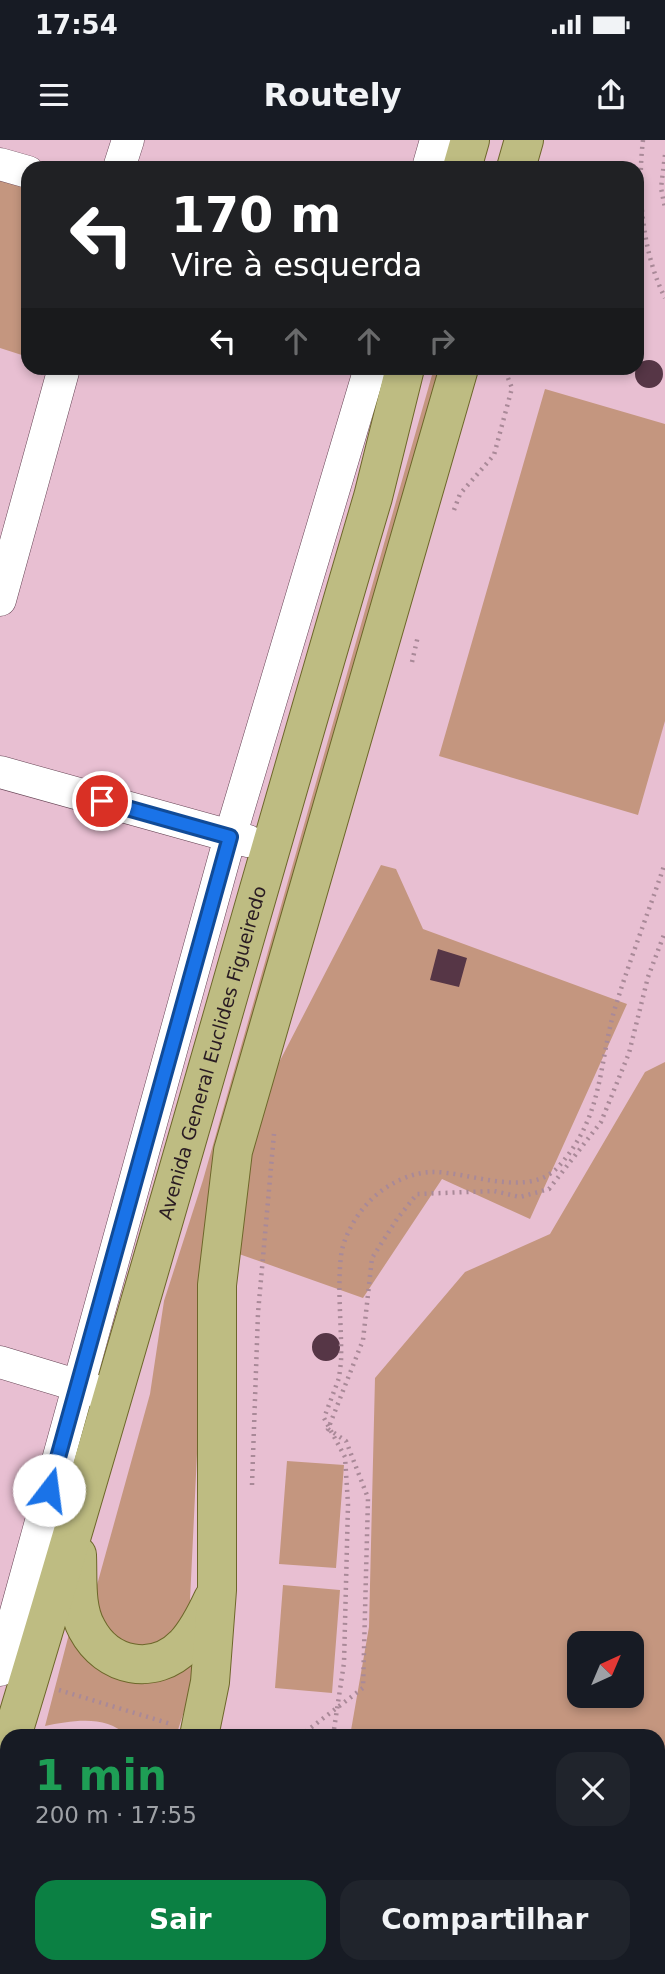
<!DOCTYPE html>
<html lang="pt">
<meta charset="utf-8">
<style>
:root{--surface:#171b24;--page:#20242c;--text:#f1f3f6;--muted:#9ea1a6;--accent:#0b8043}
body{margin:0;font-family:"DejaVu Sans",sans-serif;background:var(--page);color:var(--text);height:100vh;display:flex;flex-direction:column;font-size:26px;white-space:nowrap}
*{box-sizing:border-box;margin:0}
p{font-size:23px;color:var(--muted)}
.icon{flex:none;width:38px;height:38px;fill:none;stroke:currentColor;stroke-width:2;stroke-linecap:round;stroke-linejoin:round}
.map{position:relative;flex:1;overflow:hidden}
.details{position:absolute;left:0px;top:1589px;width:665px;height:245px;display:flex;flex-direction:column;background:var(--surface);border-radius:21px 21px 0 0;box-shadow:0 4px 10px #0003}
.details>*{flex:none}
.hud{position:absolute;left:21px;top:21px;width:623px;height:214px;border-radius:21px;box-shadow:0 4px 10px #0003;background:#202124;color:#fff;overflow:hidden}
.needle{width:46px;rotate:44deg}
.buttons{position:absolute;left:567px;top:1491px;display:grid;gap:14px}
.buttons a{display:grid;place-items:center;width:77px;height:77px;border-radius:14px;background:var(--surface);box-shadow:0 4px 10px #0003;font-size:35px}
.pin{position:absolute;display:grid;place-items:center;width:60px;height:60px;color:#fff;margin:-30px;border:4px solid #fff;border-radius:50%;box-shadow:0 2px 7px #0007}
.me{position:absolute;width:77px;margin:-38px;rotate:15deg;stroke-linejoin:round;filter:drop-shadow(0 0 5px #0008)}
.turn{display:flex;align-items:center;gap:24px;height:147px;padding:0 35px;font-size:32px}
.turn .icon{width:91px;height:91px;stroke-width:2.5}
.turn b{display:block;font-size:49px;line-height:60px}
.lanes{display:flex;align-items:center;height:66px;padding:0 35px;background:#0003;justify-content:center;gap:35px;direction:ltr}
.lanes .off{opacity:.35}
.round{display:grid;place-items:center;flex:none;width:74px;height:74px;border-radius:21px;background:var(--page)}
.head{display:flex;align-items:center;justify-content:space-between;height:119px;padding:0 35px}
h1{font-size:42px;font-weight:800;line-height:52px;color:#1e9e55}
.button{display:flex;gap:14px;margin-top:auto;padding:14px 35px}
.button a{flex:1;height:80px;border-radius:21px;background:var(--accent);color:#fff;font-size:28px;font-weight:800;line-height:80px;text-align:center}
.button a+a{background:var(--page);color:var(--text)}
.status{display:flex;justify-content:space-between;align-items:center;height:49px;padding:0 35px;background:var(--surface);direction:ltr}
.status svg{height:19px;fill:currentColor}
header{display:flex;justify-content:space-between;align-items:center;height:91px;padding:0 35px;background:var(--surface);font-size:32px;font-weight:800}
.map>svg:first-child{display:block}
</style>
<div class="status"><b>17:54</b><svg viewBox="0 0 49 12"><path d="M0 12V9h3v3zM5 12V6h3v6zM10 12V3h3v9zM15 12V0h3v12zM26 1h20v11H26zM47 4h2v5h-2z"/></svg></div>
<header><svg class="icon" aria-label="menu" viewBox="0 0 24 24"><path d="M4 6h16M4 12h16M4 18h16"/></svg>Routely<svg class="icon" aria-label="share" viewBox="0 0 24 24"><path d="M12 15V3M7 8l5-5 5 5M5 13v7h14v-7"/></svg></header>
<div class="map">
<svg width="665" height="1834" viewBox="0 0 665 1834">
<rect width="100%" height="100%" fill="#e8bfd2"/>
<path fill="#c4967f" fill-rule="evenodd" d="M0 37 28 46V217L0 208Z
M434 228H445L209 1063 189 1481 150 1509 130 1507 108 1496 92 1463 150 1254 164 1161 203 1040Z
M545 249 665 284V581L638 675 439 616Z
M381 725 396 729 423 789 627 864 530 1079 442 1039 363 1158 239 1114 255 969Z
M665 922V1834H235L239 1827H658V1596H350L369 1487 375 1238 465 1132 550 1094 645 932ZM579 1503H632V1556H579Z
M287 1321 344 1325 336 1428 279 1424Z
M283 1445 340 1450 332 1553 275 1548Z
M69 1494 159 1540 181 1533 201 1519 176 1596H127C106 1574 71 1581 45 1586Z"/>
<path fill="#563646" d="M635 234a14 14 0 1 1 28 0a14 14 0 1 1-28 0Z
M438 809 467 818 459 847 430 840Z
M312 1207a14 14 0 1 1 28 0a14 14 0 1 1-28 0Z"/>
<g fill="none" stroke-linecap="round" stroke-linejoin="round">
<defs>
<path id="street" d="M0 24 28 32
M119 28 128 0
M428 28 436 0
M0 460 64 228
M0 632 248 701
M0 1222 96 1251
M0 1530 230 697 370 228"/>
<g id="primary">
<path d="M462 28 470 0"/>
<path d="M516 28 524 0"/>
<path d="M77 1415C78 1439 75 1468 87 1489 107 1527 154 1537 185 1505 197 1492 206 1474 213 1459"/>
<path id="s1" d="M12 1596C137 1184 251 770 373 357L405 228"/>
<path d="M199 1596 210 1542 217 1450V1145L233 1011 459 228"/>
<path d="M0 1638 7 1614"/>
<path d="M72 1834 77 1827"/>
</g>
</defs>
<use href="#street" stroke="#674556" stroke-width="33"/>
<use href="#primary" stroke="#6d672a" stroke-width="40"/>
<path stroke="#a98998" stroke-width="4.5" stroke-dasharray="2 5" stroke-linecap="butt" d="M643 0C637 51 642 112 665 158
M665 15 661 48 665 68
M454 370 460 354 494 315 512 248 504 228
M412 522 418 496
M252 1345 258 1173 274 994
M59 1550 171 1584
M300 1596 363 1548 368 1358 346 1301 328 1289 363 1200 372 1118 397 1079 417 1054 494 1051 520 1057 549 1049 601 982 629 913 648 837 665 792
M333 1596 344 1523 348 1364 345 1317 324 1278 339 1238 341 1222C342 1187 337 1150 341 1116 343 1098 355 1077 367 1064 382 1047 407 1033 431 1032 469 1031 529 1060 559 1026 604 975 598 926 615 868 630 819 649 771 665 723
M156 1834 160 1827
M176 1834 180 1827"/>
<use href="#street" stroke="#fff" stroke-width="32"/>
<use href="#primary" stroke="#bebc82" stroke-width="38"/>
</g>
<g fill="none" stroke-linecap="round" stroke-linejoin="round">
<defs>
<path id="route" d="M49 1350 230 697 102 661"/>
</defs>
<use href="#route" stroke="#114b97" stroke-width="18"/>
<use href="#route" stroke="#1a73e8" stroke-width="12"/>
</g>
<g text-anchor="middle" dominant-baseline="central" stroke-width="7" stroke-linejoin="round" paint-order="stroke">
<g font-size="19" fill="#291b22" stroke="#f5ccdf">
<text stroke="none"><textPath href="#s1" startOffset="712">Avenida General Euclides Figueiredo</textPath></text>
</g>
</g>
</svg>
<div class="buttons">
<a><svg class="needle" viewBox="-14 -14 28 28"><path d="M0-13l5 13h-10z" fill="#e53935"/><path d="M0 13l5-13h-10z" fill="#9ea1a6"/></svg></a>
</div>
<div class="pin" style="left:102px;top:661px;background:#d93025"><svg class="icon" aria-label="arrive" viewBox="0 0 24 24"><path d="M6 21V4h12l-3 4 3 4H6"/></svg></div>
<svg class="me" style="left:49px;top:1350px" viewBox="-20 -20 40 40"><circle r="19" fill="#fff"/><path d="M0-13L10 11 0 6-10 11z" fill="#1a73e8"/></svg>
<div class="hud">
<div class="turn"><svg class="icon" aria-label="left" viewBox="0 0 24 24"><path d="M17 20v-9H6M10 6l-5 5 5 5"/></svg><div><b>170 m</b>Vire à esquerda</div></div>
<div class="lanes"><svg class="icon" aria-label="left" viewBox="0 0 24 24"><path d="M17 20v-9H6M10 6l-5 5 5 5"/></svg><svg class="icon off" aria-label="ahead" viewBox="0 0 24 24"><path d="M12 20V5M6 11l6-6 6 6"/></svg><svg class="icon off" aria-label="ahead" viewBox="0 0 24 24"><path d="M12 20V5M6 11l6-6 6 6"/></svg><svg class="icon off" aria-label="right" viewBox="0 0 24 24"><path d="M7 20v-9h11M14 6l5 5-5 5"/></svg></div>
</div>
<section class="details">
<div class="head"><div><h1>1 min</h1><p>200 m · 17:55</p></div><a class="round"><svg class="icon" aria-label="close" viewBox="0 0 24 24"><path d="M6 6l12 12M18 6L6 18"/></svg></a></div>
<div class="button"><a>Sair</a><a>Compartilhar</a></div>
</section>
</div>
